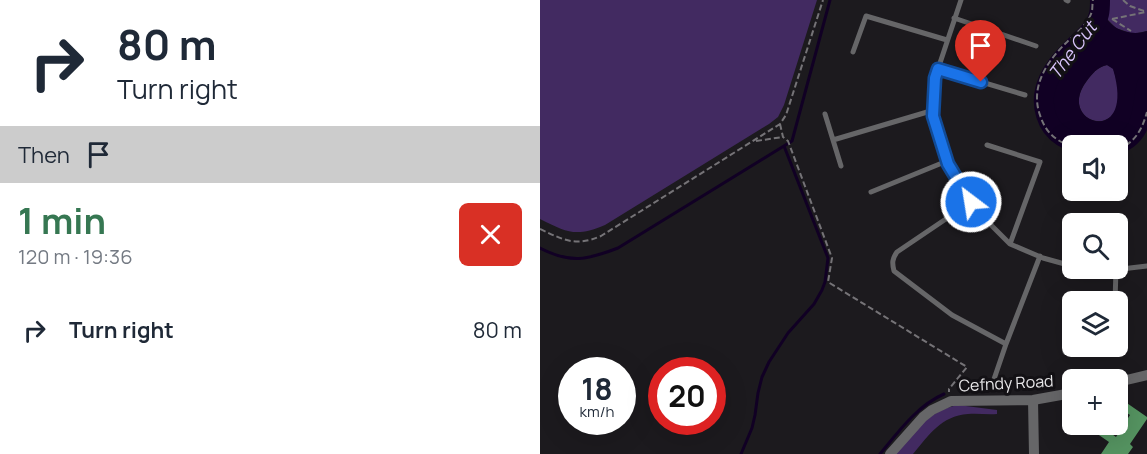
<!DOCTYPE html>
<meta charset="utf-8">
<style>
:root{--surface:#fff;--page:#f6f6f7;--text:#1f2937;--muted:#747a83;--accent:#367752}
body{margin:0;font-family:Manrope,sans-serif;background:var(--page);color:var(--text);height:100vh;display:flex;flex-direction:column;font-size:22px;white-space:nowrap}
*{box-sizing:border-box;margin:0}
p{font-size:20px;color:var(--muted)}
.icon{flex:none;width:33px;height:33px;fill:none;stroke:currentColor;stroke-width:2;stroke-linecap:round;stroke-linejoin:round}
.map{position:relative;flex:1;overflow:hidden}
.drawer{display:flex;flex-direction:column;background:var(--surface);width:540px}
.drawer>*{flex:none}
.hud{background:#fff;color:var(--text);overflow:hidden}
.fabs{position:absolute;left:522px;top:135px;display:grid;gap:12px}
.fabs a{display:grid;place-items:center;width:66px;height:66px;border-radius:9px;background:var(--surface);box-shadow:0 6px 24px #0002;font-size:30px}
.speed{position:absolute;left:18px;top:357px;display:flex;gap:12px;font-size:30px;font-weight:700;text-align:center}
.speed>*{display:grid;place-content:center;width:78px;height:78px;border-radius:50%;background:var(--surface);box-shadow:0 6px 24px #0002;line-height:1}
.speed small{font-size:15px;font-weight:400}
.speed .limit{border:9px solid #d22;background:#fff;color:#111}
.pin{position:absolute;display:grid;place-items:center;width:51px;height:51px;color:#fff;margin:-62px -26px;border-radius:50% 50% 50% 0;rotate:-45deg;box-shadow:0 0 6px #0007}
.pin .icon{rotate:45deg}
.me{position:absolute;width:66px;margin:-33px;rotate:329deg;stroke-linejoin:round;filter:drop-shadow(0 0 4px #0008)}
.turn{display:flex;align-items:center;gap:21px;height:126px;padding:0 18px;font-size:27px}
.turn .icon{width:78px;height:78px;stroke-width:2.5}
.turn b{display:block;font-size:42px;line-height:51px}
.then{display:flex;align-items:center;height:57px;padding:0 18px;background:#0003;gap:12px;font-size:22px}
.round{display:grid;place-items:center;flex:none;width:63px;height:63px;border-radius:9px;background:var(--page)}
.headline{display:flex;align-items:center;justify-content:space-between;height:102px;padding:0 18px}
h1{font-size:36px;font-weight:700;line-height:45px;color:var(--accent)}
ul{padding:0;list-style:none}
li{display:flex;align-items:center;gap:18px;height:90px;padding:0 18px}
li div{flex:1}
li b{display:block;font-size:22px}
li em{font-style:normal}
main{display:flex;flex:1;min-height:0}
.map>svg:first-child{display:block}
</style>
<main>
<section class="drawer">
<div class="hud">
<div class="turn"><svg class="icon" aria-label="right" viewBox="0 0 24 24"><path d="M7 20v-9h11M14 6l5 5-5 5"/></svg><div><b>80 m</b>Turn right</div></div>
<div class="then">Then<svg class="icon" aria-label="arrive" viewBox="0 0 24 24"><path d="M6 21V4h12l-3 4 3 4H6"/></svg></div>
</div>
<div class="headline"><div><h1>1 min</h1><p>120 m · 19:36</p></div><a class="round" style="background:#d93025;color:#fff"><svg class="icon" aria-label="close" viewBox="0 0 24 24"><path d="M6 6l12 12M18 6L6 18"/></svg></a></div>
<ul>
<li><svg class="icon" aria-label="right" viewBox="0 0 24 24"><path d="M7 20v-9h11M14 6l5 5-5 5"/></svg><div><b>Turn right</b></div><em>80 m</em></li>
</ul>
</section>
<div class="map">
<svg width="607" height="454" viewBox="0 0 607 454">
<rect width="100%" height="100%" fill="#1c1a1e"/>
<path fill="#422a61" d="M0 0H277L244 105 238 117 229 124 65 225C36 237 28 233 0 219Z
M564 0H607V31L593 34 576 28 566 18 563 10Z
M567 65 573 68C576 78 580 90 578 101 573 139 520 118 546 82 552 74 557 67 567 65Z
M418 405 457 410V414C447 415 438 413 428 414 401 416 389 435 373 454H355C372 434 389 410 418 405Z"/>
<path fill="#110024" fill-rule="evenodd" d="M560 2C562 7 563 12 565 16 573 31 592 36 607 31 607 49 607 68 607 86 606 92 604 98 603 104 602 113 602 122 596 130 582 152 542 149 521 137 512 131 505 117 503 106 502 98 505 92 507 84 512 71 520 61 530 50 546 34 559 27 560 2ZM567 65 573 69C597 149 515 124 546 82 552 74 557 67 567 65Z"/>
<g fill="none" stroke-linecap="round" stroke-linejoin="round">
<path stroke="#110024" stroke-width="3" d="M0 248C31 264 47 260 78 248L252 141 290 0
M201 454 212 428 215 415 218 393 222 377 229 362 248 333 274 304 282 290 285 282 288 258 244 146
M340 454C358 432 378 405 404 394"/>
<path stroke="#110024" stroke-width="20" d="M549 146C529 142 512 135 506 115 498 90 513 67 531 50 541 39 556 30 559 14 560 10 560 4 560 0
M573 146C605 136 601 111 607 84"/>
</g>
<path fill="#559461" d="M581 399 607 417V419L590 444 593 447 588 454H561L569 442 543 424H558L576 437 590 415 578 407V404Z"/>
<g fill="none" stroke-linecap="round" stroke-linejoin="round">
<path stroke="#757377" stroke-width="2" stroke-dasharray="6 3" stroke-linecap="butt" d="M583 0 590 6 604 11
M572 19 606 12
M572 19 591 31
M240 124 243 137 248 141 292 258 288 282 427 367 409 389V392
M216 141 243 137
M532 147C513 139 505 132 499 112 491 85 508 60 527 42 535 34 547 25 551 14 553 10 552 4 553 0
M578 150C595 142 602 130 607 112
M0 229C24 240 35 247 61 236L240 124 246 115 283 0"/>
<path stroke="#666668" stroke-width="5" d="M421 0 395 78 393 116 408 164 435 209 470 244 503 258 532 266
M526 0 528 1
M414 18 496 46
M313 52 326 16 407 40
M398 69 485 95
M285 114 301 166
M293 140 394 110
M447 145 500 162 470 244
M331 192 407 161
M431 202 357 252C352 259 352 263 354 271L412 315 466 344
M556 268 573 270 607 266
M575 302 576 269
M525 352 560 346
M452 385 466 344 500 256"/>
<path stroke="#666668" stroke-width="10" d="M578 382 607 375
M493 400 494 454
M350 454 383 417 392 410 411 401 493 400 532 393"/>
</g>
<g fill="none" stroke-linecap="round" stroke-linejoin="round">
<defs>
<path id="route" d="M431 202 408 164 393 116 395 78 398 69 441 82"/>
</defs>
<use href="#route" stroke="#114b97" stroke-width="15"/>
<use href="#route" stroke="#1a73e8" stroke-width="10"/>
</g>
<g text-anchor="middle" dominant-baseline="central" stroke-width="6" stroke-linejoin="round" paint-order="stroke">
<g font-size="16" fill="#e8e7e9" stroke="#131115">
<text transform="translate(466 383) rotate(-3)">Cefndy Road</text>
</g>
<g font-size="18" font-style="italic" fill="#d7c2f9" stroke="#131115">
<text transform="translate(532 50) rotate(-53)">The Cut</text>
</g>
</g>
</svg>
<div class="fabs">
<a><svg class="icon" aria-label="sound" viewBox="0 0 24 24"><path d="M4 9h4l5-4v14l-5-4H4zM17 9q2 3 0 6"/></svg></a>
<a><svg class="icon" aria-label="search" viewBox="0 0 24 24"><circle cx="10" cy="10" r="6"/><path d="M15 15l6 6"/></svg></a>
<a><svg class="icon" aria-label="layers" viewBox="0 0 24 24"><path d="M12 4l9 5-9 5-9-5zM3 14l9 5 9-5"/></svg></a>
<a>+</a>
</div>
<div class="speed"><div>18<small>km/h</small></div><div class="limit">20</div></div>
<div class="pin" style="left:441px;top:82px;background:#d93025"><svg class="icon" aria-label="arrive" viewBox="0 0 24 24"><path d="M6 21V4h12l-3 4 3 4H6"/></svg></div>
<svg class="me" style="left:431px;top:202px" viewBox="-20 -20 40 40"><circle r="17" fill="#1a73e8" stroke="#fff" stroke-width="3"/><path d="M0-11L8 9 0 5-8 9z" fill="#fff"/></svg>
</div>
</main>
